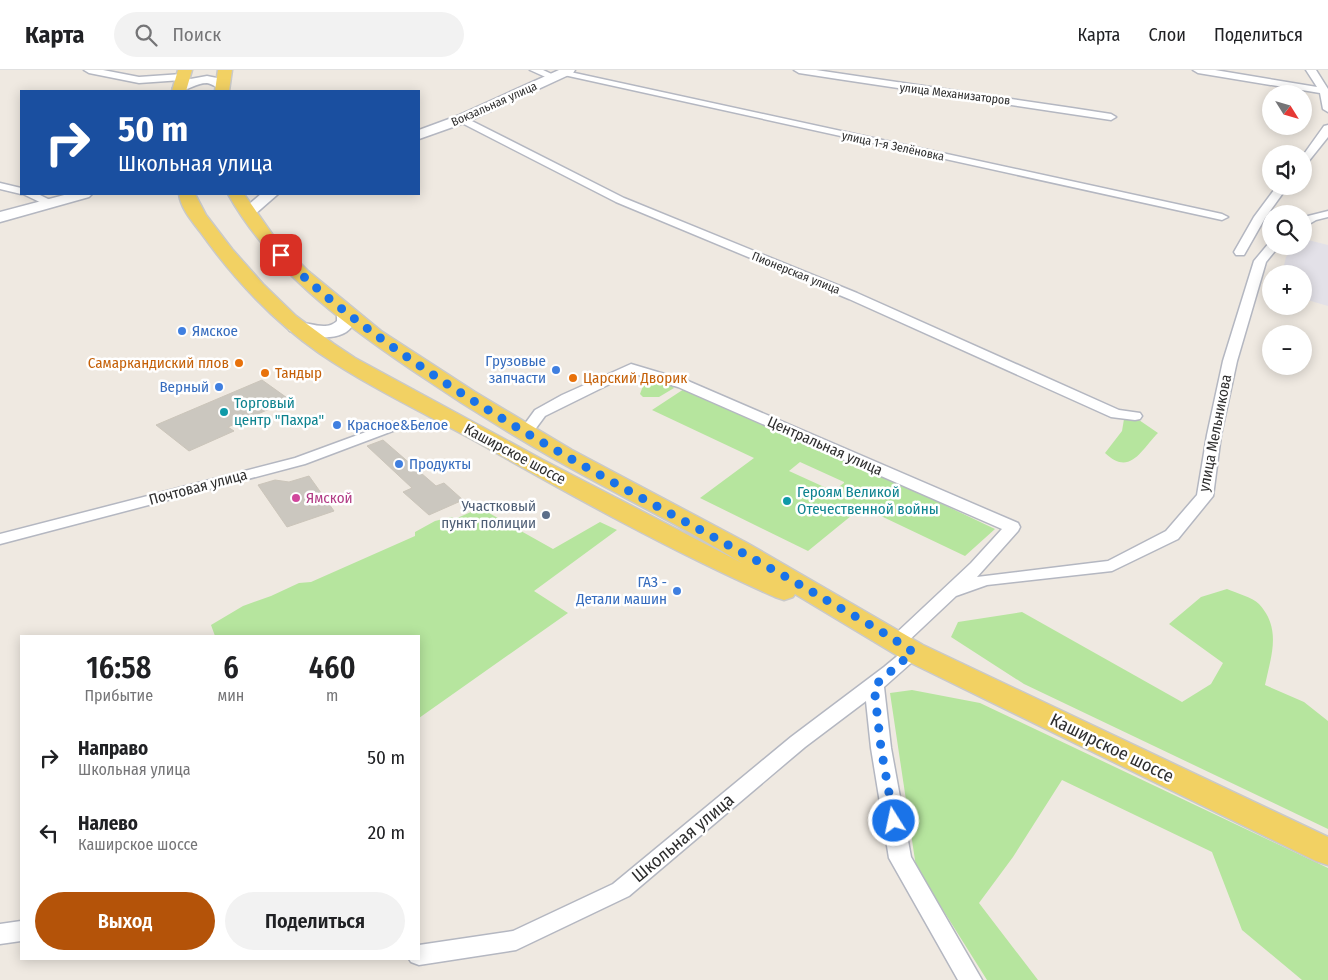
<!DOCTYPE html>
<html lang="ru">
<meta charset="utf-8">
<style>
:root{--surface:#fff;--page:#f2f2f2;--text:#202124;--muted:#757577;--line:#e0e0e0;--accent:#b45309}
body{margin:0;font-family:"Fira Sans Condensed",sans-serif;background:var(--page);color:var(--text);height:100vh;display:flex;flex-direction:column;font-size:19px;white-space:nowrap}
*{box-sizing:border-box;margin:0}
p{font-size:16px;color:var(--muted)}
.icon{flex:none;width:28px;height:28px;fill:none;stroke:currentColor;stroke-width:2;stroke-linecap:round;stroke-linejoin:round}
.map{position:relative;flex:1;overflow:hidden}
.drawer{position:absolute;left:20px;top:565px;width:400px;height:325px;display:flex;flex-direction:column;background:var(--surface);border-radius:0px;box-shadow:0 2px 12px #0003}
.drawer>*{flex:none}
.hud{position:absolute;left:20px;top:20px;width:400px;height:105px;border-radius:0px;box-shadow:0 2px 12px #0003;background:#1a4fa0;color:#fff;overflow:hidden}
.needle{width:32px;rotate:127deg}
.buttons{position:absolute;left:1262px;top:15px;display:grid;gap:10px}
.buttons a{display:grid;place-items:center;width:50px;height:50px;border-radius:50%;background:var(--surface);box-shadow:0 2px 12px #0003;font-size:25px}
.pin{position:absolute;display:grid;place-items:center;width:42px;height:42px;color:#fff;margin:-21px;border-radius:10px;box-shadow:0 2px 8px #0006}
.me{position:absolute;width:55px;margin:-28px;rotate:350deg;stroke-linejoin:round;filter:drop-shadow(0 0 4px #0008)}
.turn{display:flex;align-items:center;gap:18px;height:105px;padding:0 15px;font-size:22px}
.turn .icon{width:65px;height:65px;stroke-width:2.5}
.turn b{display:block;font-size:35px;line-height:42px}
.eta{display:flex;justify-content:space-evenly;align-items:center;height:85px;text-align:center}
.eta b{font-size:30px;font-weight:600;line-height:35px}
.primary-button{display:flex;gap:10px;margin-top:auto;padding:10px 15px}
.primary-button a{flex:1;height:58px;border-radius:30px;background:var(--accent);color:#fff;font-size:20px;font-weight:600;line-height:58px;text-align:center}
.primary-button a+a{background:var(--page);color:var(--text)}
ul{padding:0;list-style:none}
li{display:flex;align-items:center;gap:15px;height:75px;padding:0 15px}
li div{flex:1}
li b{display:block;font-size:19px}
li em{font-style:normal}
header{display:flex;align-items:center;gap:30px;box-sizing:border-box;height:70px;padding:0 25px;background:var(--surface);border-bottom:1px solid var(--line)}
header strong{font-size:24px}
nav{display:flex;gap:28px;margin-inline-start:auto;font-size:18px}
.search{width:350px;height:45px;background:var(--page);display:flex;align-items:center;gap:12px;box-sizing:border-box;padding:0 18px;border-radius:28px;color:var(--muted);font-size:19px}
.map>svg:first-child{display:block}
</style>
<header>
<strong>Карта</strong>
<div class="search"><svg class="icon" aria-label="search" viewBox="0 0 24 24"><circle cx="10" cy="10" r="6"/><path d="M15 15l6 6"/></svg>Поиск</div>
<nav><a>Карта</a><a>Слои</a><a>Поделиться</a></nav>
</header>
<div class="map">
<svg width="1328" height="910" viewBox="0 0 1328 910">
<rect width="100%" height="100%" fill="#efe9e1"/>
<path fill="#e3e1e8" d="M1304 169 1328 175V236L1304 229V204H1282L1286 187 1295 176H1304Z"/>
<path fill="#b6e59e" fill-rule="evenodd" d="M653 312C660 312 669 311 674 318L659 327H643L640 324 643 316Z
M684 319 898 413 995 459 965 486 862 437 808 481 700 428 754 388 652 340ZM800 392 844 412V413L833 421 789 401Z
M1124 349 1139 350 1158 363C1141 380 1130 407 1105 383L1122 361Z
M480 438 553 479 600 452 617 460 534 521 568 543 419 648V566H215L211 555 243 536 271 526 299 513 311 512 415 466V462L435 451 451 447 455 449Z
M1227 519C1236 523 1252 527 1259 534 1282 559 1271 586 1265 615L1304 632 1328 651V759L1024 614 951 567 958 552 1022 542 1182 632 1211 614 1223 593 1169 554 1201 527Z
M912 620 980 633 1328 798V910H1302L1242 860 1212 782 1062 710 1013 787 979 833 1038 910H987L916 797 890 623Z"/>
<path fill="#cbc7bf" stroke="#cbc5ba" d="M262 310 290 330 228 357 234 361 189 381 156 355Z
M383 370 436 416 444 413 463 430 429 445 403 422 412 418 367 376Z
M309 406 334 441 287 457 258 415 275 410 289 412Z"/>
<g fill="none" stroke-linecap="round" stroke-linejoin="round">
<defs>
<path id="street" d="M84 0H103L139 7 182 4 187 7 182 10 139 13 89 3Z
M530 0H543L558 7 556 9H550Z
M561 0 1222 144 1228 147 1222 150 564 5 559 2Z
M794 0H816L1072 38 1111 44 1116 47 1111 50 838 9 799 3Z
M1193 0H1215L1317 17 1306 0H1316L1328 19V42L1323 39 1320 23 1198 3Z
M462 46 624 128 857 223 1119 340 1140 343 1142 346 1140 349 1135 350 1111 347 849 229 616 132 458 51V47Z
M1328 55V67L1308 92 1304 93V84L1324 56Z
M0 113 21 118V124H23H21L0 119Z
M1277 116H1288L1265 148 1244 185H1236L1234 182 1254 147Z
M23 124H38L56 133 54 135H46Z
M1328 141V147L1316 150 1304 157V149L1308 146Z
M1269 173H1271V176H1279L1266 192 1237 291 1221 365 1213 426 1178 469 1112 501 987 515 956 526 904 575 898 577 892 575 889 571 892 567 971 493 1002 459 678 317 632 303 545 346 531 365H521L519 362 535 340 562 325 631 294 688 311 1018 453 1020 457 1018 461 977 507 1108 491 1166 461 1197 425 1207 365 1223 291 1254 191Z
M393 352 398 353 400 356 398 359 305 394 0 474V464L295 388Z
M913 576 919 578 922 582 919 586 884 617 891 678 911 787 982 910H958L889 788 871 678 866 631 805 677 629 826 516 880 419 895 411 892 409 889H419V875L513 861 613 814 791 667 884 597 907 578Z
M21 851V871L0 874V854Z"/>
<path id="secondary" d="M559 0H575L573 3 467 52 419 69V60L457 46Z
M207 6 222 9 228 15 222 19C216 18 213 14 207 13 195 13 187 22 175 21L173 18 185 10Z
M68 124H92L89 127 0 152V142Z
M261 124H278L254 145H242L240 142Z
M346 237 352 238C356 243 356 248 354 253 343 275 308 266 290 261L287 257 290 253C304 249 325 263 337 251V242L340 238Z"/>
<path id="primary" d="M178 0H192L186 21H172Z
M218 0H232L229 21H215Z
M179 124H195L206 145 232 179 263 214 296 246 334 274 355 288 543 390 742 493C682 456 618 425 556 390 507 362 459 332 412 300 341 252 270 199 228 124H244L275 168 308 201 381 261 475 322 572 380 747 473 923 575 1328 767V795L1316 791 903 589 795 524 793 527 784 530 775 527C673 482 574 427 477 372 424 343 369 317 319 283 272 250 234 209 201 163 192 151 181 139 179 124Z"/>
</defs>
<use href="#street" stroke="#b4b7c1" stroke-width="3"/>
<use href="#secondary" stroke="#b4b7c1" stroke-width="3"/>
<use href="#primary" stroke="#c9c9c9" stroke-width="3"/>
<use href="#street" fill="#fff" fill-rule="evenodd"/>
<use href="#secondary" fill="#fff" fill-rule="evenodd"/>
<use href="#primary" fill="#f2d163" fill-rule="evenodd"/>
</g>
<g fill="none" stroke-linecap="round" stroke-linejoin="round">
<path stroke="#1a73e8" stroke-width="9" stroke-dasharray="0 16.2" d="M281 185C327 231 380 269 435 306 557 387 689 451 816 524 848 543 882 560 913 582L874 616 881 678 894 751"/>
</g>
<g fill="#3f7fe0" stroke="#fff" stroke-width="2">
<circle cx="182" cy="261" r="5"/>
<circle cx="556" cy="300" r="5"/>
<circle cx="219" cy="317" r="5"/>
<circle cx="337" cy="355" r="5"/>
<circle cx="399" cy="394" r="5"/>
<circle cx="677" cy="521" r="5"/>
</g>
<g fill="#e8710a" stroke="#fff" stroke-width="2">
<circle cx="239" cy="293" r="5"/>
<circle cx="265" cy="303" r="5"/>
<circle cx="573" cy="308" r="5"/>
</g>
<g fill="#0f9aa8" stroke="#fff" stroke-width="2">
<circle cx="224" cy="342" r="5"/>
<circle cx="787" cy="431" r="5"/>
</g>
<circle fill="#d1479c" stroke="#fff" stroke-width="2" cx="296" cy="428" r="5"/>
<circle fill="#5c6f8a" stroke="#fff" stroke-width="2" cx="546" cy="445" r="5"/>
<g text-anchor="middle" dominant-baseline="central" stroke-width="5" stroke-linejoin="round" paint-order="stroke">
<g font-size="12" fill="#2e2e2e" stroke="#fff">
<text transform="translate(955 24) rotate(7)">улица Механизаторов</text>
<text transform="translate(494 34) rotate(-24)">Вокзальная улица</text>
<text transform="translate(893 76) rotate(12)">улица 1-я Зелёновка</text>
<text transform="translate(796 203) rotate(22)">Пионерская улица</text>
</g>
<g font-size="15" fill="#366cbe" stroke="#fff" text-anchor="start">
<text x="192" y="261">Ямское</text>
<text x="546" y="291" text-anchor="end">Грузовые<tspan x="546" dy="17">запчасти</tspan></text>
<text x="209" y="317" text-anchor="end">Верный</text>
<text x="347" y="355">Красное&amp;Белое</text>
<text x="409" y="394">Продукты</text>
<text x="667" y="512" text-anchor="end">ГАЗ -<tspan x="667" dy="17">Детали машин</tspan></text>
</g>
<g font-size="15" fill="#c56008" stroke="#fff" text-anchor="start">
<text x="229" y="293" text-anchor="end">Самаркандиский плов</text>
<text x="275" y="303">Тандыр</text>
<text x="583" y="308">Царский Дворик</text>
</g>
<g font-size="15" fill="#0d838f" stroke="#fff" text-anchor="start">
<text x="234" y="333">Торговый<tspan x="234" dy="17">центр "Пахра"</tspan></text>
<text x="797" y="422">Героям Великой<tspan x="797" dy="17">Отечественной войны</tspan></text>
</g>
<g font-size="15" fill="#2e2e2e" stroke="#fff">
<text transform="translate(1215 363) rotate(-79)">улица Мельникова</text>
<text transform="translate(825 376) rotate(24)">Центральная улица</text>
<text transform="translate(515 384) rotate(28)">Каширское шоссе</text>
<text transform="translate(198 417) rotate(-15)">Почтовая улица</text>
</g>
<g font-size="15" fill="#b23c85" stroke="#fff" text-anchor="start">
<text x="306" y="428">Ямской</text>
</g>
<g font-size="15" fill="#4e5e75" stroke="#fff" text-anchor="end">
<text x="536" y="436">Участковый<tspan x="536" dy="17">пункт полиции</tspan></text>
</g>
<g font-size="18" fill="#2e2e2e" stroke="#fff">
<text transform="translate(1112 678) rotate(26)">Каширское шоссе</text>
<text transform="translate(683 768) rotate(-40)">Школьная улица</text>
</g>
</g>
</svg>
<div class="buttons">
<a><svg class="needle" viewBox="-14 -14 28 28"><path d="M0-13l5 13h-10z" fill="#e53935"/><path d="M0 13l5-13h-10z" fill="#757577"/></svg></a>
<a><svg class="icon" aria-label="sound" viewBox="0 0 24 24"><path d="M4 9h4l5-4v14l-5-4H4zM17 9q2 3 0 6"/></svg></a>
<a><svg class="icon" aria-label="search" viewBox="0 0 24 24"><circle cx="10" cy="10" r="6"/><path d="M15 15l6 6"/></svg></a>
<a>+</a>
<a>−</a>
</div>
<div class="pin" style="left:281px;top:185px;background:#d93025"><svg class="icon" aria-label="arrive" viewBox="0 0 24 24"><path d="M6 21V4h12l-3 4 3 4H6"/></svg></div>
<svg class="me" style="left:894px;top:751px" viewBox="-20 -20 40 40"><circle r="17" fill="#1a73e8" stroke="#fff" stroke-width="3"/><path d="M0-11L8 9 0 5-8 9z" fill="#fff"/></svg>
<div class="hud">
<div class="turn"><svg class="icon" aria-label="right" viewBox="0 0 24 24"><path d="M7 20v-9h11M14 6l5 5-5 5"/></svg><div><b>50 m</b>Школьная улица</div></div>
</div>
<section class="drawer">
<div class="eta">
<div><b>16:58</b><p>Прибытие</p></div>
<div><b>6</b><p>мин</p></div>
<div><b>460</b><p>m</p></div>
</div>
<ul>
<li><svg class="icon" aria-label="right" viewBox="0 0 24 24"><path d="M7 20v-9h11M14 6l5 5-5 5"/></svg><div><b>Направо</b><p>Школьная улица</p></div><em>50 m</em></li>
<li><svg class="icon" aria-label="left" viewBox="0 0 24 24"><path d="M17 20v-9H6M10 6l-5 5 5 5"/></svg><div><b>Налево</b><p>Каширское шоссе</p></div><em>20 m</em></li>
</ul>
<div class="primary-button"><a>Выход</a><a>Поделиться</a></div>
</section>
</div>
